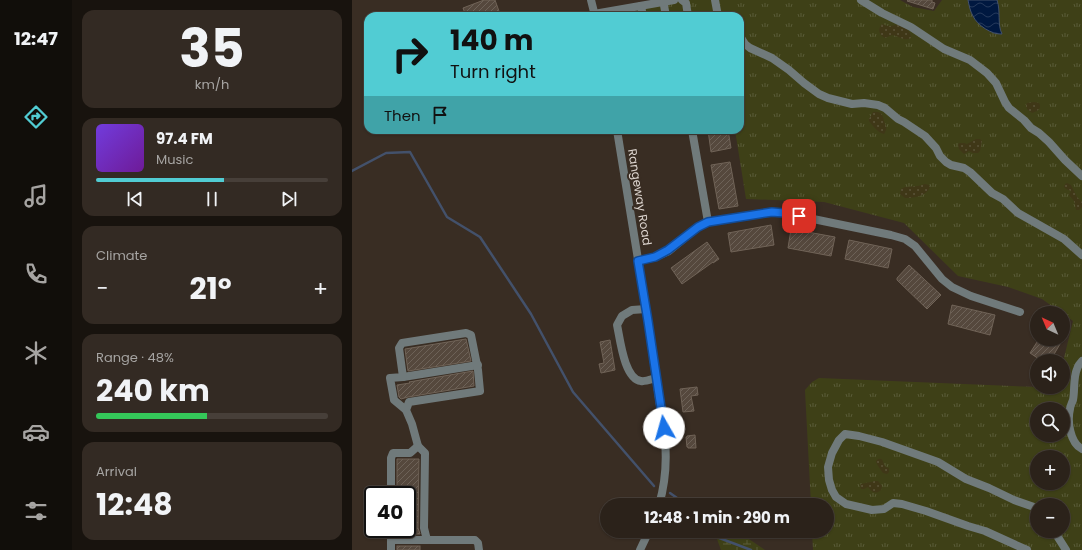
<!DOCTYPE html>
<html lang="en">
<head>
<meta charset="utf-8">
<style>
  :root { --surface:#2b221a; --page:#332a23; --text:#f1f3f6; --muted:#a6a4a2; --line:#473f39; --accent:#51ccd3 }
  body { margin:0; font-family:Poppins,sans-serif; background:var(--page); color:var(--text); height:100vh; display:flex; flex-direction:column; font-size:15px; white-space:nowrap }
  * { box-sizing:border-box; margin:0 }
  p { font-size:13px; color:var(--muted) }
  .icon { flex:none; width:22px; height:22px; fill:none; stroke:currentColor; stroke-width:2; stroke-linecap:round; stroke-linejoin:round }
  .map { position:relative; flex:1; overflow:hidden }
  .details { display:flex; flex-direction:column; gap:10px; padding:10px; background:#18130e; width:280px }
  .details>* { flex:none }
  .top-card { position:absolute; left:12px; top:12px; width:380px; height:122px; border-radius:12px; box-shadow:0 1px 3px #0004,0 0 0 1px var(--line); background:#51ccd3; color:#111; overflow:hidden }
  .needle { width:26px; rotate:316deg }
  .controls { position:absolute; left:678px; top:306px; display:grid; gap:8px }
  .controls a { display:grid; place-items:center; width:40px; height:40px; border-radius:50%; background:var(--surface); box-shadow:0 1px 3px #0004,0 0 0 1px var(--line); font-size:20px }
  .speed { position:absolute; left:12px; top:486px; display:flex; gap:8px; font-size:20px; font-weight:700; text-align:center }
  .speed>* { display:grid; place-content:center; width:52px; height:52px; border-radius:50%; background:var(--surface); box-shadow:0 1px 3px #0004,0 0 0 1px var(--line); line-height:1 }
  .speed .limit { border:2px solid #111; border-radius:6px; background:#fff; color:#111 }
  .pin { position:absolute; display:grid; place-items:center; width:34px; height:34px; color:#fff; margin:-17px; border-radius:8px; box-shadow:0 2px 6px #0006 }
  .me { position:absolute; width:44px; margin:-22px; rotate:353deg; stroke-linejoin:round; filter:drop-shadow(0 0 3px #0008) }
  .turn { display:flex; align-items:center; gap:14px; height:84px; padding:0 20px; font-size:18px }
  .turn .icon { width:52px; height:52px; stroke-width:2.5 }
  .turn b { display:block; font-size:28px; line-height:34px }
  .then { display:flex; align-items:center; height:38px; padding:0 20px; background:#0003; gap:8px; font-size:15px }
  .big { font-size:30px; font-weight:700; line-height:1.1 }
  .details .widget { flex:1; display:flex; flex-direction:column; justify-content:center; gap:6px; min-width:0; padding:0 14px; border-radius:12px; background:var(--page) }
  .details .dial { align-items:center; gap:0 }
  .dial b { font-size:52px; line-height:1 }
  .song { display:flex; align-items:center; gap:12px }
  .cover { width:48px; height:48px; border-radius:6px; background:linear-gradient(135deg,hsl(260 70% 55%),hsl(280 70% 35%)) }
  .played { height:4px; border-radius:2px; background:linear-gradient(90deg,var(--accent) 55%,var(--line) 55%) }
  .keys { display:flex; justify-content:space-around; direction:ltr }
  .heat { display:flex; justify-content:space-between; align-items:center; font-size:22px; direction:ltr }
  .charge { height:6px; border-radius:3px; background:linear-gradient(90deg,#34c759 48%,var(--line) 0) }
  .trip { position:absolute; left:248px; top:498px; width:234px; height:40px; border-radius:20px; background:var(--surface); box-shadow:0 1px 3px #0004,0 0 0 1px var(--line); font-weight:700; line-height:40px; text-align:center }
  main { display:flex; flex:1; min-height:0 }
  .tab-bar { display:flex; flex-direction:column; width:72px; justify-content:space-around; align-items:center; background:#110e0a; color:var(--muted) }
  .tab-bar .icon { width:28px; height:28px }
  .tab-bar .active { color:var(--accent) }
  .tab-bar b { font-size:18px; color:var(--text) }
  .map>svg:first-child { display:block }
  .grass { fill:url(#grass-tufts); fill-rule:evenodd }
  .wetland { fill:url(#wetland-marsh) }
  .sand { fill:url(#sand-dots) }
  .water { fill:url(#water-waves); stroke:#43516b }
  .lines { fill:none; stroke-linecap:round; stroke-linejoin:round }
  .stream { stroke:#43516b; stroke-width:2.5 }
  .building { fill:url(#building-hatch); stroke:#706357 }
  .minor { stroke:#707a7b; stroke-width:8 }
  .route-casing { stroke:#114b97; stroke-width:10 }
  .route { stroke:#1a73e8; stroke-width:7 }
  .labels { text-anchor:middle; dominant-baseline:central; stroke-width:4; stroke-linejoin:round; paint-order:stroke }
  .street-label { font-size:12px; fill:#ded6d0; stroke:#392d23 }
</style>
</head>
<body>
<main>
<nav class="tab-bar">
<b>12:47</b>
<svg class="icon active" aria-label="directions" viewBox="0 0 24 24"><path d="M12 3l9 9-9 9-9-9zM9 14v-3h6M13 9l2 2-2 2"/></svg>
<svg class="icon" aria-label="music" viewBox="0 0 24 24"><path d="M9 18V5l10-2v13"/><circle cx="6" cy="18" r="3"/><circle cx="16" cy="16" r="3"/></svg>
<svg class="icon" aria-label="phone" viewBox="0 0 24 24"><path d="M5 4h4l2 5-3 2q2 4 5 5l2-3 5 2v4C11 20 4 13 5 4z"/></svg>
<svg class="icon" aria-label="climate" viewBox="0 0 24 24"><path d="M12 3v18M4 7l16 10M4 17L20 7"/></svg>
<svg class="icon" aria-label="car" viewBox="0 0 24 24"><path d="M5 17H2v-5l4-1 3-4h7l3 4 3 1v5h-3M9 17h6M6 11h13"/><circle cx="7" cy="17" r="2"/><circle cx="17" cy="17" r="2"/></svg>
<svg class="icon" aria-label="filters" viewBox="0 0 24 24"><path d="M4 7h16M4 17h16"/><circle cx="9" cy="7" r="2"/><circle cx="15" cy="17" r="2"/></svg>
</nav>
<section class="details">
<div class="widget dial"><b>35</b><p>km/h</p></div>
<div class="widget">
<div class="song"><i class="cover"></i><div><b>97.4 FM</b><p>Music</p></div></div>
<div class="played"></div>
<div class="keys"><svg class="icon" aria-label="previous" viewBox="0 0 24 24"><path d="M18 5L8 12l10 7zM5 5v14"/></svg><svg class="icon" aria-label="pause" viewBox="0 0 24 24"><path d="M8 5v14M16 5v14"/></svg><svg class="icon" aria-label="next" viewBox="0 0 24 24"><path d="M6 5l10 7-10 7zM19 5v14"/></svg></div>
</div>
<div class="widget"><p>Climate</p>
<div class="heat"><a>−</a><b class="big">21°</b><a>+</a></div>
</div>
<div class="widget"><p>Range · 48%</p><b class="big">240 km</b><div class="charge"></div></div>
<div class="widget"><p>Arrival</p><b class="big">12:48</b></div>
</section>
<div class="map">
<svg width="730" height="550" viewBox="0 0 730 550">
  <defs>
    <pattern id="grass-tufts" width="24" height="20" patternUnits="userSpaceOnUse"><rect width="24" height="20" fill="#3e4017"/><path d="M3 7l-1-3M5 7V3M7 7l1-3M15 17l-1-3M17 17v-4M19 17l1-3" fill="none" stroke="#595b38"/></pattern>
    <pattern id="wetland-marsh" width="20" height="14" patternUnits="userSpaceOnUse"><rect width="20" height="14" fill="#3e4017"/><path d="M1 5h8M5 5V1M11 12h8M15 12V8" fill="none" stroke="#595b38"/></pattern>
    <pattern id="sand-dots" width="8" height="8" patternUnits="userSpaceOnUse"><rect width="8" height="8" fill="#3f3717"/><path d="M2 2h.1M6 6h.1" fill="none" stroke="#5a5338" stroke-width="1.8" stroke-linecap="round"/></pattern>
    <pattern id="water-waves" width="16" height="10" patternUnits="userSpaceOnUse"><rect width="16" height="10" fill="#001840"/><path d="M0 5q4-4 8 0t8 0" fill="none" stroke="#25395b"/></pattern>
    <pattern id="building-hatch" width="6" height="6" patternUnits="userSpaceOnUse"><rect width="6" height="6" fill="#55483d"/><path d="M-1 1l2-2M0 6l6-6M5 7l2-2" fill="none" stroke="#6d6258"/></pattern>
  </defs>
  <rect width="100%" height="100%" fill="#392d23"/>
  <path class="grass" d="M 301,0 L 548,0 L 561,7 L 582,11 L 590,0 L 730,0 L 730,550 L 461,550 L 460,531 L 475,531 L 475,505 L 459,505 L 453,390 L 460,382 L 467,378 L 685,387 L 711,387 L 711,362 L 721,321 L 690,299 L 656,287 L 606,276 L 552,223 L 472,202 L 394,199 L 383,130 L 388,130 L 388,16 L 245,16 ZM 685,409 L 711,409 L 711,435 L 685,435 ZM 685,457 L 711,457 L 711,483 L 685,483 ZM 685,505 L 711,505 L 711,531 L 685,531 Z"/>
  <path class="wetland" d="M 371,531 L 385,531 L 413,550 L 369,550 L 365,539 Z"/>
  <g class="sand">
    <path d="M 530,24 C 533,25 535,26 538,26 C 540,26 542,25 545,25 C 552,26 559,30 559,38 C 553,42 547,36 540,35 L 533,38 C 527,35 525,29 530,24 Z"/>
    <path d="M 682,102 L 687,103 L 688,105 L 688,108 L 685,111 L 680,113 L 675,109 L 674,105 L 675,103 Z"/>
    <path d="M 521,112 C 528,111 531,114 532,121 C 534,127 536,128 532,134 C 526,133 521,126 517,121 L 517,119 Z"/>
    <path d="M 624,139 L 628,139 L 630,141 L 628,151 L 626,153 L 621,153 L 617,151 L 612,154 L 607,149 L 606,145 L 607,143 L 612,143 L 615,144 Z"/>
    <path d="M 715,183 L 719,185 L 725,197 L 730,202 L 730,207 L 727,210 L 724,210 L 722,201 L 717,195 L 719,191 L 714,189 L 712,187 L 713,184 Z"/>
    <path d="M 573,184 L 577,185 L 578,187 C 575,196 562,198 553,198 L 548,194 L 549,189 L 553,187 L 566,186 Z"/>
    <path d="M 526,459 C 532,458 530,462 533,466 C 534,467 536,468 537,468 L 537,472 L 535,474 L 531,473 C 529,470 524,464 524,461 Z"/>
    <path d="M 523,481 L 526,481 L 530,486 L 529,490 C 523,495 520,492 516,487 L 512,489 L 509,489 L 508,486 L 509,484 Z"/>
  </g>
  <path class="water" d="M 616,0 L 645,0 C 649,12 645,24 650,34 C 640,35 625,25 621,16 C 618,11 617,5 616,0 Z"/>
  <g class="lines">
    <g class="stream">
      <path d="M 0,171 L 34,153 L 58,152 L 95,217 L 128,237 L 179,314 L 221,392 L 302,486"/>
      <path d="M 318,493 L 335,505"/>
      <path d="M 358,531 L 362,536 L 399,550"/>
    </g>
  </g>
  <g class="building">
    <path d="M 132,0 L 143,0 L 148,14 L 142,16 L 114,16 L 111,8 Z"/>
    <path d="M 556,0 L 580,0 L 580,2 L 583,3 L 581,9 L 555,1 Z"/>
    <path d="M 356,130 L 376,130 L 379,148 L 359,152 Z"/>
    <path d="M 378,162 L 386,206 L 367,209 L 359,165 Z"/>
    <path d="M 419,225 L 422,245 L 379,252 L 376,233 Z"/>
    <path d="M 439,229 L 483,237 L 479,256 L 436,248 Z"/>
    <path d="M 497,240 L 540,249 L 536,268 L 493,259 Z"/>
    <path d="M 355,242 L 367,259 L 361,263 L 361,262 L 330,284 L 319,268 Z"/>
    <path d="M 557,265 L 589,295 L 575,309 L 545,280 L 545,278 Z"/>
    <path d="M 600,305 L 643,315 L 638,335 L 596,324 Z"/>
    <path d="M 114,339 L 119,361 L 56,371 L 53,349 Z"/>
    <path d="M 687,339 L 711,339 L 698,361 L 690,361 L 678,353 Z"/>
    <path d="M 258,340 L 263,370 L 249,373 L 247,364 L 252,363 L 248,342 Z"/>
    <path d="M 121,371 L 122,386 L 56,397 L 49,399 L 47,397 L 45,385 L 58,383 L 57,382 Z"/>
    <path d="M 345,387 L 346,395 L 339,396 L 342,411 L 331,412 L 328,389 Z"/>
    <path d="M 343,435 L 344,448 L 336,448 L 336,447 L 335,447 L 334,437 L 335,437 L 335,436 Z"/>
    <path d="M 45,459 L 67,459 L 66,528 L 68,534 L 45,534 L 45,529 L 55,529 L 55,495 L 45,495 Z"/>
    <rect x="45" y="546" width="23" height="4"/>
  </g>
  <g class="lines">
    <g class="minor">
      <path d="M 239,0 L 243,16"/>
      <path d="M 311,0 L 314,16"/>
      <path d="M 330,0 L 334,3 L 336,16"/>
      <path d="M 363,0 L 366,16"/>
      <path d="M 509,0 L 530,13 L 559,27 L 592,49 L 618,60 L 635,73 L 644,83 L 653,102 L 657,108 L 672,120 L 679,128 L 687,133 L 697,142 L 713,160 L 730,176"/>
      <path d="M 289,6 L 291,16"/>
      <path d="M 242,14 L 322,0"/>
      <path d="M 388,36 L 393,44 L 398,48 L 420,58 L 437,70 L 452,83 L 467,94 L 476,98 L 500,104 L 512,103 L 526,105 L 533,108 L 546,119 L 552,122 L 573,136 L 584,148 L 588,156 L 594,162 L 599,165 L 612,168 L 618,172 L 640,193 L 651,199 L 666,213 L 712,239 L 730,255"/>
      <path d="M 265,130 L 296,321 L 313,441 C 315,463 313,484 307,505"/>
      <path d="M 340,130 L 356,222"/>
      <path d="M 286,261 L 303,257 L 317,251 L 346,227 L 356,222 L 412,213 L 420,212 L 432,213 L 539,235 L 553,239 L 563,246 L 590,279 L 600,287 L 619,296 L 668,312"/>
      <path d="M 294,309 L 280,310 L 270,316 L 265,325 C 268,338 272,379 289,381 C 293,382 300,379 304,378"/>
      <path d="M 730,361 C 728,363 726,366 725,369 C 721,378 723,390 721,400 C 720,403 718,406 718,409 C 715,421 718,443 730,449"/>
      <path d="M 51,377 L 126,365"/>
      <path d="M 54,410 L 57,402 L 128,391 L 126,370 L 119,335 L 114,333 L 50,343 L 47,348 L 51,377 L 38,378 L 42,400 L 54,410 L 60,424 L 66,446 L 73,453 L 72,528 L 75,540 L 123,540 L 126,543 L 127,550"/>
      <path d="M 39,495 L 39,458 L 41,453 L 58,453 L 66,446"/>
      <path d="M 702,531 L 714,550"/>
      <path d="M 39,540 L 75,540"/>
      <path d="M 39,550 L 39,529"/>
      <path d="M 288,550 L 297,531"/>
      <path d="M 675,550 L 633,531 L 616,526 L 574,511 L 550,504 L 541,503 L 532,509 L 520,510 L 494,504 L 484,497 L 480,490 L 477,480 L 476,467 L 480,453 L 487,440 L 493,434 L 507,436 L 530,442 L 586,462 L 614,479 L 637,488 L 662,500 L 682,507 L 685,510"/>
    </g>
  </g>
  <g class="lines">
    <defs>
      <path id="route" d="M 312,428 L 296,321 L 286,261 L 303,257 L 316,250 L 346,227 L 356,222 L 420,212 L 432,213 L 447,216"/>
    </defs>
    <use href="#route" class="route-casing"/>
    <use href="#route" class="route"/>
  </g>
  <g class="labels">
    <g class="street-label">
      <text transform="translate(288 197) rotate(81)">Rangeway Road</text>
    </g>
  </g>
</svg>
<div class="controls">
<a><svg class="needle" viewBox="-14 -14 28 28"><path d="M0-13l5 13h-10z" fill="#e53935"/><path d="M0 13l5-13h-10z" fill="#a6a4a2"/></svg></a>
<a><svg class="icon" aria-label="sound" viewBox="0 0 24 24"><path d="M4 9h4l5-4v14l-5-4H4zM17 9q2 3 0 6"/></svg></a>
<a><svg class="icon" aria-label="search" viewBox="0 0 24 24"><circle cx="10" cy="10" r="6"/><path d="M15 15l6 6"/></svg></a>
<a>+</a>
<a>−</a>
</div>
<div class="speed"><div class="limit">40</div></div>
<div class="pin" style="left:447px;top:216px;background:#d93025"><svg class="icon" aria-label="arrive" viewBox="0 0 24 24"><path d="M6 21V4h12l-3 4 3 4H6"/></svg></div>
<svg class="me" style="left:312px;top:428px" viewBox="-20 -20 40 40"><circle r="19" fill="#fff"/><path d="M0-13L10 11 0 6-10 11z" fill="#1a73e8"/></svg>
<div class="trip">12:48 · 1 min · 290 m</div>
<div class="top-card">
<div class="turn"><svg class="icon" aria-label="right" viewBox="0 0 24 24"><path d="M7 20v-9h11M14 6l5 5-5 5"/></svg><div><b>140 m</b>Turn right</div></div>
<div class="then">Then<svg class="icon" aria-label="arrive" viewBox="0 0 24 24"><path d="M6 21V4h12l-3 4 3 4H6"/></svg></div>
</div>
</div>
</main>
</body>
</html>
